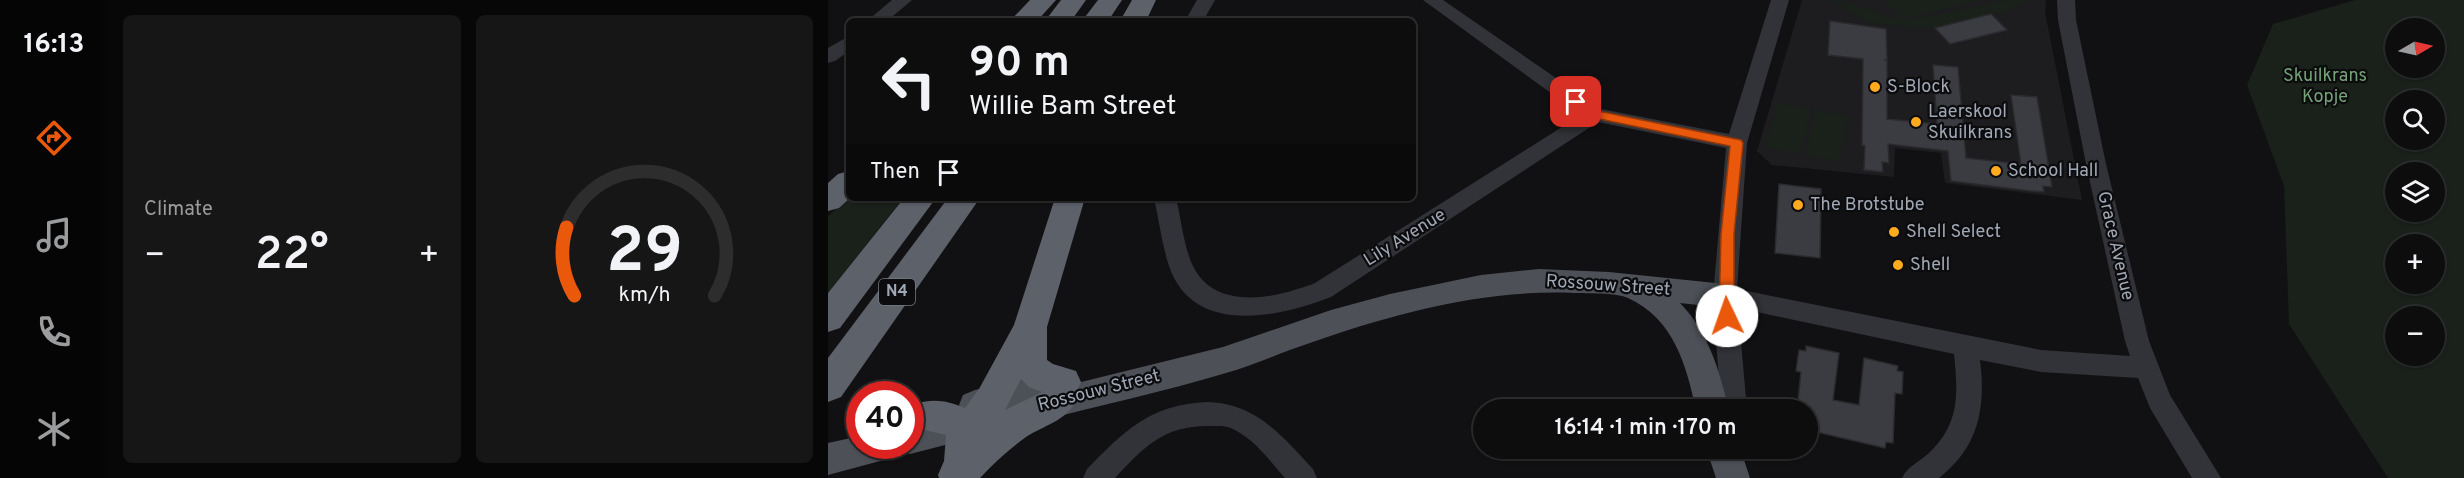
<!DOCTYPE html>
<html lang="en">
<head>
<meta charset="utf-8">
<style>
  :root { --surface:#0d0d0e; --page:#161617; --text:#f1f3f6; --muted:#9a9c9e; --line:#2d2d2e; --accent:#ea580c }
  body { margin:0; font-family:Overpass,sans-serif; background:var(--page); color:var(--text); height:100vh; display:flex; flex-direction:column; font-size:22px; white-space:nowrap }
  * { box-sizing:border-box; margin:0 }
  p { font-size:20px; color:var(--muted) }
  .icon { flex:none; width:33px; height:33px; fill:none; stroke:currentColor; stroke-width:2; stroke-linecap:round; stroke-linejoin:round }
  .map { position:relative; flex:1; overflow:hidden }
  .panel { display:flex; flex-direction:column; gap:15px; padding:15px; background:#070708; width:720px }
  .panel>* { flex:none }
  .guide { position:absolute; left:18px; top:18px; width:570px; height:183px; border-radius:9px; box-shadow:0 2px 4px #0004,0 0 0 2px var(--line); background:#0d0d0e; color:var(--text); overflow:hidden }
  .needle { width:39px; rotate:81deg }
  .controls { position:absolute; left:1557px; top:18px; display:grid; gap:12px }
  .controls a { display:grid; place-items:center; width:60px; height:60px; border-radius:50%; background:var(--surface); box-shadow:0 2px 4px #0004,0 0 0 2px var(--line); font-size:30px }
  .speed { position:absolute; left:18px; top:381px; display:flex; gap:12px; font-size:30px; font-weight:700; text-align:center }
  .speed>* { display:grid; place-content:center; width:78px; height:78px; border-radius:50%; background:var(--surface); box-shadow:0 2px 4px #0004,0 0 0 2px var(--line); line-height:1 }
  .speed .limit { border:9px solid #d22; background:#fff; color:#111 }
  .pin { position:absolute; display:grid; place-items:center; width:51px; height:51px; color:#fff; margin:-26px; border-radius:12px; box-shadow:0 3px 9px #0006 }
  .me { position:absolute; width:66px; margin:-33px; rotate:357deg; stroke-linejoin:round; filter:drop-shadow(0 0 4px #0008) }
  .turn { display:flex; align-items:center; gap:21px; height:126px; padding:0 24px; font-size:27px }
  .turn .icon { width:78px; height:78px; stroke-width:2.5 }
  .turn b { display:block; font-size:42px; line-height:51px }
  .then { display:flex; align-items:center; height:57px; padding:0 24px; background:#0003; gap:12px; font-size:22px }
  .big { font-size:45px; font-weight:600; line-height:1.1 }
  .panel .tile { flex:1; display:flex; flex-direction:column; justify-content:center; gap:9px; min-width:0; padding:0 21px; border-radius:9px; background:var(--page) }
  .panel .dial { align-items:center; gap:0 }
  .dial svg { height:156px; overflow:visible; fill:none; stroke:var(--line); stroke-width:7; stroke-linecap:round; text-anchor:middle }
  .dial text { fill:var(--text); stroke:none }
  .heat { display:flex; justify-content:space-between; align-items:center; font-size:33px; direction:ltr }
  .panel .tiles { flex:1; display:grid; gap:15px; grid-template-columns:repeat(2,1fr) }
  .trip { position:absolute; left:645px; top:399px; width:345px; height:60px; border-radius:30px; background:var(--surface); box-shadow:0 2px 4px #0004,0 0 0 2px var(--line); font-weight:600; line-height:60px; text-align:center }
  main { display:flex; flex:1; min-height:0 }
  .dock { display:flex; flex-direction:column; width:108px; justify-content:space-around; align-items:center; background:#050506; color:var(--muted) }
  .dock .icon { width:42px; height:42px }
  .dock .on { color:var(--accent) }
  .dock b { font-size:27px; color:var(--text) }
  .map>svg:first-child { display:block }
  .built { fill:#1d1d20 }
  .green { fill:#19211a; fill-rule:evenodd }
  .building { fill:#3a3c41; stroke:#2b2b2f; stroke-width:1.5 }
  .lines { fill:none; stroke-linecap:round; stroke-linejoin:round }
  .minor { fill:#323338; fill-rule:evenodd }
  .major { fill:#4d5057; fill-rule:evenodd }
  .highway { fill:#5d616a; fill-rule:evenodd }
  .route { fill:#ea580c; stroke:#983908; stroke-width:1.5 }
  .poi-dot { fill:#ffab1d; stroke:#0c0c0e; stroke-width:2 }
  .labels { text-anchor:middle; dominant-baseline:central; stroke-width:4.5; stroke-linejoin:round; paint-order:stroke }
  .shield { fill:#0c0c0e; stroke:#747983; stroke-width:1.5 }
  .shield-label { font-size:16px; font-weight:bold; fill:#a1a8b5 }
  .park-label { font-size:18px; fill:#75a277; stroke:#0c0c0e }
  .poi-label { font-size:18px; fill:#a1a8b5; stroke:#0c0c0e; text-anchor:start }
  .street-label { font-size:18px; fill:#a1a8b5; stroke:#0c0c0e }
</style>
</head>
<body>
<main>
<nav class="dock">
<b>16:13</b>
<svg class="icon on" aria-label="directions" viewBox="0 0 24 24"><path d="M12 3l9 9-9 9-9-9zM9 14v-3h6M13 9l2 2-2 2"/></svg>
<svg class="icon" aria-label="music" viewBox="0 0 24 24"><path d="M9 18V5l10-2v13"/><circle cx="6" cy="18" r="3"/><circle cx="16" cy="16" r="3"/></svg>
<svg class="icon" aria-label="phone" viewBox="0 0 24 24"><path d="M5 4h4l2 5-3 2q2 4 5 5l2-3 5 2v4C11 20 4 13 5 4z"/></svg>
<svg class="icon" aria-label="climate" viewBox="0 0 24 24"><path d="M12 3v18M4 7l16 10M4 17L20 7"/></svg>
</nav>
<section class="panel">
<div class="tiles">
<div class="tile"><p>Climate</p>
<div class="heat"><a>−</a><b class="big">22°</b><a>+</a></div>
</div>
<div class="tile dial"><svg viewBox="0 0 100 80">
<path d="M14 69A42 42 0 1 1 86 69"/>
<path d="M14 69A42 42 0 0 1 10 34" stroke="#ea580c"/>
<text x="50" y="56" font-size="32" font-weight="700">29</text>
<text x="50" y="72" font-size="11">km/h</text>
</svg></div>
</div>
</section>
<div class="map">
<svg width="1636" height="478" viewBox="0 0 1636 478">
  <rect width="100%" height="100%" fill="#111113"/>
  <path class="built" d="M 974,0 L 1218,0 L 1217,12 L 1254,200 L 1117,183 L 1113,153 L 1067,148 L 1066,177 L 944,165 L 929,151 Z"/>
  <g class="green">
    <path d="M 1003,0 C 1026,0 1047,17 1074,19 L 1058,0 L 1154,0 L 1074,19 L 1088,19 L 1179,0 L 1201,0 L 1182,10 L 1103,28 L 1089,28 L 1040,22 Z"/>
    <path d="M 1527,0 L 1636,0 L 1636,478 L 1560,478 L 1461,324 L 1456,186 L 1419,85 L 1445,24 ZM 1606,28 L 1606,68 L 1568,68 L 1568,28 ZM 1606,100 L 1606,140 L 1568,140 L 1568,100 ZM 1606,172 L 1606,212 L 1568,212 L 1568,172 ZM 1606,244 L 1606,284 L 1568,284 L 1568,244 ZM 1606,316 L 1606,356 L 1568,356 L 1568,316 Z"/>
    <path d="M 950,103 L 983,109 L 972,154 L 938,147 Z"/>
    <path d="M 987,110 L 1020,116 L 1011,162 L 977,155 Z"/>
    <path d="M 21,198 L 75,198 L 0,293 L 0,216 Z"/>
  </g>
  <g class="building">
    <path d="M 1163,14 L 1179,30 L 1122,44 L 1107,28 Z"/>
    <path d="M 1002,21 L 1058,29 L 1059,59 L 1056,60 L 1059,60 L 1059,119 L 1109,124 L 1105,65 L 1130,67 L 1138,158 L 1193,164 L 1183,95 L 1209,97 L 1224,187 L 1215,186 L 1216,192 L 1203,191 L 1123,181 L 1120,151 L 1060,144 L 1061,163 L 1054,162 L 1055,172 L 1036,170 L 1037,146 L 1034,145 L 1035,59 L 1000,55 Z"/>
    <path d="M 951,184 L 993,189 L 992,258 L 947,253 Z"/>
    <path d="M 978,346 L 1011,353 L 1005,400 L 1031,405 L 1036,358 L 1070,366 L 1069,371 L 1075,372 L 1074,394 L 1067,393 L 1065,443 L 1058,442 L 1057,448 L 980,430 L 980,410 L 969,410 L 973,372 L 968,371 L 971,350 L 978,351 Z"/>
  </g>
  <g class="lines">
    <g class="minor">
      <path d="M 64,0 L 84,0 L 59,21 L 39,21 Z"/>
      <path d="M 369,0 L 387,0 L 375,21 L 357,21 Z"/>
      <path d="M 595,0 L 615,0 L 773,109 L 901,134 L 943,0 L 961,0 L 919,143 L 909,289 L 1213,350 L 1302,356 L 1297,341 L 1258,164 L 1230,20 L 1229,0 L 1247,0 L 1248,20 L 1278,164 L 1321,341 L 1342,395 L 1393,478 L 1364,478 L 1322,408 L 1310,378 L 1213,372 L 1152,360 C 1158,407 1151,447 1111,478 L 1074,478 C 1080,466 1091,462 1101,453 C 1132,423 1130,394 1126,354 L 910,308 L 919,410 L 893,410 L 885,296 L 898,148 L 770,122 L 503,297 C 452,317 365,337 341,266 C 334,245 331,220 326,198 L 348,198 C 353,218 356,248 365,266 C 387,312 449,298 487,283 L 753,115 Z"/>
      <path d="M 21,36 L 21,51 L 7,61 L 0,63 L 0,48 Z"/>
      <path d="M 379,402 C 428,403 454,436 485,469 L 489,478 L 457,478 C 442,461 428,441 407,430 C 399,425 389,426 380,426 C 335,426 316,447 287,478 L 255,478 L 259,469 C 296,431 323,404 379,402 Z"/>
    </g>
    <g class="major">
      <path d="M 711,269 L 781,272 L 897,284 L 908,287 L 912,296 L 908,305 L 897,308 L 852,303 C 881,333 891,370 901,410 L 868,410 C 858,365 846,319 800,298 C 786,292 761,294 746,293 C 655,289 564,314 479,344 C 452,353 426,365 398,373 C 336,392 272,405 209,422 L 197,417 L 193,407 L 157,417 L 161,424 L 156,435 L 82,454 L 70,450 L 67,457 L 0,475 L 0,443 L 32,436 L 32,446 L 82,446 L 82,423 L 134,411 L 131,405 L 135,395 L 147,390 L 233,368 L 244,372 L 249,383 L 395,347 L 503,310 L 562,294 L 653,275 Z"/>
      <path d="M 878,448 L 912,448 L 922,478 L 888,478 Z"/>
    </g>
    <g class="highway">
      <path d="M 202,0 L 228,0 L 209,21 L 182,21 Z"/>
      <path d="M 233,0 L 258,0 L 243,21 L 217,21 Z"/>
      <path d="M 270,0 L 294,0 L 280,21 L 254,21 Z"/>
      <path d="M 304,0 L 328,0 L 318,21 L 292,21 Z"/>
      <path d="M 21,171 L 22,198 L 11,208 L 0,211 L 0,183 L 10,174 Z"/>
      <path d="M 76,198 L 108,198 L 12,328 L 0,332 L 0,293 Z"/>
      <path d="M 120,198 L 152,198 L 13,397 L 0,402 L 0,358 Z"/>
      <path d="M 227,198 L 257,198 L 219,327 L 219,360 L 225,364 L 248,371 L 253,382 L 248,393 L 244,394 L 247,402 C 239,420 215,426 198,437 C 181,449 166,463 152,478 L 111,478 L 110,475 L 116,461 L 118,435 L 88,428 L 83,416 L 88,404 C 105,398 120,401 137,408 L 151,389 L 186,325 ZM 193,379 L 201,387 L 214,392 L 177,410 Z"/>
    </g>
  </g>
  <path class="route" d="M 748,98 L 770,111 L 913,140 L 915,143 L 906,234 L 906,316 L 904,321 L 894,321 L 891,316 L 893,234 L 902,146 L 762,117 L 744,105 L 743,102 Z"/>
  <g class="poi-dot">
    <circle cx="1047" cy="87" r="6"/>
    <circle cx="1088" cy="122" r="6"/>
    <circle cx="1168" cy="171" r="6"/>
    <circle cx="970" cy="205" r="6"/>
    <circle cx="1066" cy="232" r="6"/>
    <circle cx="1070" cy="265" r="6"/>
  </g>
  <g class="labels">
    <rect class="shield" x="51" y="279" width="36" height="26" rx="4.5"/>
    <g class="shield-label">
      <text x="69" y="292">N4</text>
    </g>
    <g class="park-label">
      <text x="1497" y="76">Skuilkrans<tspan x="1497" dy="21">Kopje</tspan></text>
    </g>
    <g class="poi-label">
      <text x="1059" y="87">S-Block</text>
      <text x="1100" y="112">Laerskool<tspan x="1100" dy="21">Skuilkrans</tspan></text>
      <text x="1180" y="171">School Hall</text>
      <text x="982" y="205">The Brotstube</text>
      <text x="1078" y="232">Shell Select</text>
      <text x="1082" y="265">Shell</text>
    </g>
    <g class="street-label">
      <text transform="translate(577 238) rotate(-32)">Lily Avenue</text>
      <text transform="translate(1287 246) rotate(77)">Grace Avenue</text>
      <text transform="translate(780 286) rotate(4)">Rossouw Street</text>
      <text transform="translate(271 391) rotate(-14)">Rossouw Street</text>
    </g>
  </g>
</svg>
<div class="controls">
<a><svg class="needle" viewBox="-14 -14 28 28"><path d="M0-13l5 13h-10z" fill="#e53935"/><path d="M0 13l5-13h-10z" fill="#9a9c9e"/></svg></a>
<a><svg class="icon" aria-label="search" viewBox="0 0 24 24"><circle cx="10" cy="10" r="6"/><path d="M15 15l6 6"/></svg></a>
<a><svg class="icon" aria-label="layers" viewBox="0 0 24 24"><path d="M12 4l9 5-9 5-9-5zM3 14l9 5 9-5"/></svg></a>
<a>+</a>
<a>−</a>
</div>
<div class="speed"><div class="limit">40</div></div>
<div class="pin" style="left:748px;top:102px;background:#d93025"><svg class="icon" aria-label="arrive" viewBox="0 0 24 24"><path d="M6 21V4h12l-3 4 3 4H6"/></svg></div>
<svg class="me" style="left:899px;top:316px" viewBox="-20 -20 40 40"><circle r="19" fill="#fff"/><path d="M0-13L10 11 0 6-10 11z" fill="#ea580c"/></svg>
<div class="trip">16:14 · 1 min · 170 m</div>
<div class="guide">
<div class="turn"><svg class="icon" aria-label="left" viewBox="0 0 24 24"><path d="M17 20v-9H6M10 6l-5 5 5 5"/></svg><div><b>90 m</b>Willie Bam Street</div></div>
<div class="then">Then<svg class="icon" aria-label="arrive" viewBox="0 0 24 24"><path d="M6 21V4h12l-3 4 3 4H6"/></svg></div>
</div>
</div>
</main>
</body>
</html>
